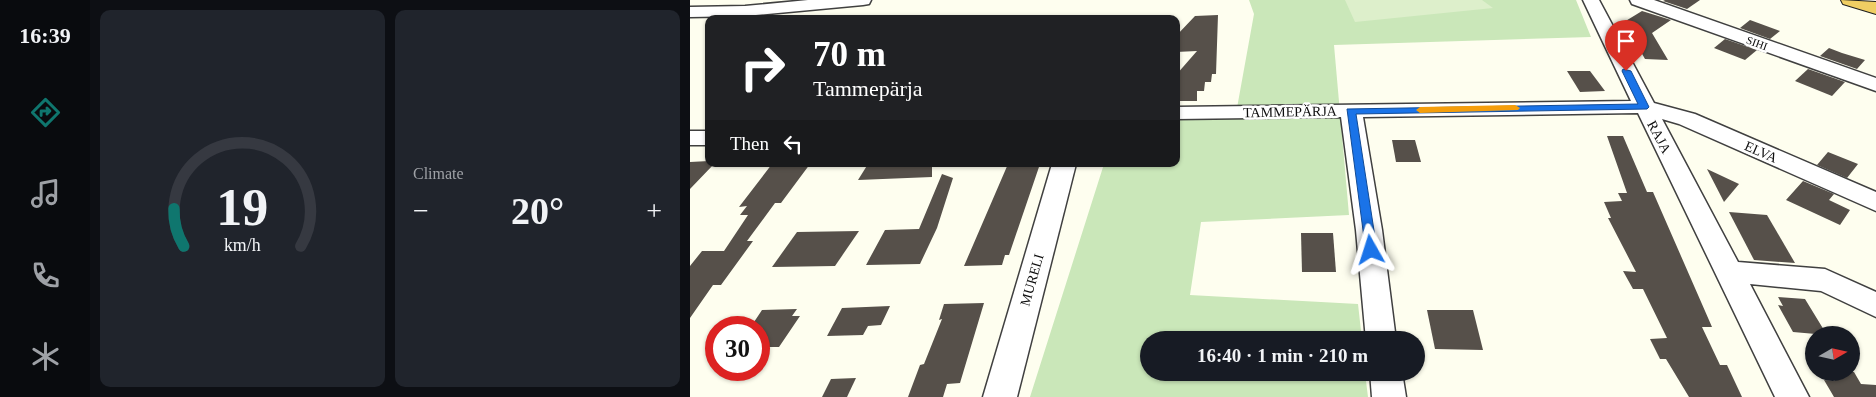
<!DOCTYPE html>
<html lang="en">
<head>
<meta charset="utf-8">
<style>
  :root { --surface:#171b24; --page:#20242c; --text:#f1f3f6; --muted:#9ea1a6; --line:#363941; --accent:#0f766e }
  body { margin:0; font-family:Georgia,serif; background:var(--page); color:var(--text); height:100vh; display:flex; flex-direction:column; font-size:19px; white-space:nowrap }
  * { box-sizing:border-box; margin:0 }
  p { font-size:16px; color:var(--muted) }
  .icon { flex:none; width:28px; height:28px; fill:none; stroke:currentColor; stroke-width:2; stroke-linecap:round; stroke-linejoin:round }
  .map { position:relative; flex:1; overflow:hidden }
  .drawer { display:flex; flex-direction:column; gap:10px; padding:10px; background:#0d0f14; width:600px }
  .drawer>* { flex:none }
  .hud { position:absolute; left:15px; top:15px; width:475px; height:152px; border-radius:10px; box-shadow:0 1px 4px #0004; background:#202124; color:#fff; overflow:hidden }
  .needle { width:32px; rotate:81deg }
  .fabs { position:absolute; left:1115px; top:326px; display:grid; gap:10px }
  .fabs a { display:grid; place-items:center; width:55px; height:55px; border-radius:50%; background:var(--surface); box-shadow:0 1px 4px #0004; font-size:25px }
  .speed { position:absolute; left:15px; top:316px; display:flex; gap:10px; font-size:25px; font-weight:700; text-align:center }
  .speed>* { display:grid; place-content:center; width:65px; height:65px; border-radius:50%; background:var(--surface); box-shadow:0 1px 4px #0004; line-height:1 }
  .speed .limit { border:8px solid #d22; background:#fff; color:#111 }
  .pin { position:absolute; display:grid; place-items:center; width:42px; height:42px; color:#fff; margin:-51px -21px; border-radius:50% 50% 50% 0; rotate:-45deg; box-shadow:0 0 5px #0007 }
  .pin .icon { rotate:45deg }
  .me { position:absolute; width:55px; margin:-28px; rotate:354deg; stroke-linejoin:round; filter:drop-shadow(0 0 4px #0008) }
  .turn { display:flex; align-items:center; gap:18px; height:105px; padding:0 25px; font-size:22px }
  .turn .icon { width:65px; height:65px; stroke-width:2.5 }
  .turn b { display:block; font-size:35px; line-height:42px }
  .then { display:flex; align-items:center; height:48px; padding:0 25px; background:#0003; gap:10px; font-size:19px }
  .big { font-size:38px; font-weight:800; line-height:1.1 }
  .drawer .tile { flex:1; display:flex; flex-direction:column; justify-content:center; gap:8px; min-width:0; padding:0 18px; border-radius:10px; background:var(--page) }
  .drawer .dial { align-items:center; gap:0 }
  .dial svg { height:130px; overflow:visible; fill:none; stroke:var(--line); stroke-width:7; stroke-linecap:round; text-anchor:middle }
  .dial text { fill:var(--text); stroke:none }
  .heat { display:flex; justify-content:space-between; align-items:center; font-size:28px; direction:ltr }
  .drawer .tiles { flex:1; display:grid; gap:10px; grid-template-columns:repeat(2,1fr) }
  .trip { position:absolute; left:450px; top:331px; width:285px; height:50px; border-radius:25px; background:var(--surface); box-shadow:0 1px 4px #0004; font-weight:800; line-height:50px; text-align:center }
  main { display:flex; flex:1; min-height:0 }
  .menu { display:flex; flex-direction:column; width:90px; justify-content:space-around; align-items:center; background:#090b0e; color:var(--muted) }
  .menu .icon { width:35px; height:35px }
  .menu .active { color:var(--accent) }
  .menu b { font-size:22px; color:var(--text) }
  .map>svg:first-child { display:block }
  .green { fill:#cae7b9 }
  .pitch { fill:#ddefcb }
  .building { fill:#56504a }
  .lines { fill:none; stroke-linecap:round; stroke-linejoin:round }
  .minor-casing { stroke:#404040; stroke-width:3 }
  .trunk-casing { stroke:#1e1e1e; stroke-width:2 }
  .minor { fill:#fff; fill-rule:evenodd }
  .trunk { fill:#f0ce63; fill-rule:evenodd }
  .route { fill:#1a73e8; stroke:#114b97 }
  .slow { fill:#f59e0b }
  .labels { text-anchor:middle; dominant-baseline:central; stroke-width:5; stroke-linejoin:round; paint-order:stroke }
  .far-street-label { font-size:11px; fill:#0d0d0d; stroke:#fff }
  .street-label { font-size:14px; fill:#0d0d0d; stroke:#fff }
</style>
</head>
<body>
<main>
<nav class="menu">
<b>16:39</b>
<svg class="icon active" aria-label="directions" viewBox="0 0 24 24"><path d="M12 3l9 9-9 9-9-9zM9 14v-3h6M13 9l2 2-2 2"/></svg>
<svg class="icon" aria-label="music" viewBox="0 0 24 24"><path d="M9 18V5l10-2v13"/><circle cx="6" cy="18" r="3"/><circle cx="16" cy="16" r="3"/></svg>
<svg class="icon" aria-label="phone" viewBox="0 0 24 24"><path d="M5 4h4l2 5-3 2q2 4 5 5l2-3 5 2v4C11 20 4 13 5 4z"/></svg>
<svg class="icon" aria-label="climate" viewBox="0 0 24 24"><path d="M12 3v18M4 7l16 10M4 17L20 7"/></svg>
</nav>
<section class="drawer">
<div class="tiles">
<div class="tile dial"><svg viewBox="0 0 100 80">
<path d="M14 69A42 42 0 1 1 86 69"/>
<path d="M14 69A42 42 0 0 1 8 46" stroke="#0f766e"/>
<text x="50" y="56" font-size="32" font-weight="700">19</text>
<text x="50" y="72" font-size="11">km/h</text>
</svg></div>
<div class="tile"><p>Climate</p>
<div class="heat"><a>−</a><b class="big">20°</b><a>+</a></div>
</div>
</div>
</section>
<div class="map">
<svg width="1186" height="397" viewBox="0 0 1186 397">
  <rect width="100%" height="100%" fill="#fefeef"/>
  <path class="green" d="M 559,0 L 886,0 L 901,37 L 644,45 L 659,215 L 511,222 L 500,295 L 668,304 L 672,340 L 459,340 L 459,372 L 675,373 L 678,397 L 340,397 L 414,164 L 486,164 L 486,119 L 545,119 L 564,14 Z"/>
  <path class="pitch" d="M 655,0 L 792,0 L 803,8 L 665,22 Z"/>
  <g class="building">
    <path d="M 975,0 L 1010,0 L 997,9 L 973,1 Z"/>
    <path d="M 952,11 L 981,20 L 962,33 L 978,60 L 955,59 L 934,22 Z"/>
    <path d="M 528,15 L 526,74 L 522,74 L 521,82 L 515,82 L 514,91 L 507,91 L 507,101 L 486,101 L 486,75 L 507,51 L 486,52 L 486,36 L 505,16 Z"/>
    <path d="M 1060,20 L 1090,31 L 1080,39 L 1050,28 Z"/>
    <path d="M 1035,39 L 1067,50 L 1055,60 L 1024,48 Z"/>
    <path d="M 1139,48 L 1152,53 L 1175,60 L 1167,69 L 1130,56 Z"/>
    <path d="M 1118,69 L 1155,82 L 1142,96 L 1105,81 Z"/>
    <path d="M 877,71 L 900,71 L 915,91 L 890,92 Z"/>
    <path d="M 917,136 L 933,136 L 957,192 L 963,192 L 1022,327 L 1012,327 L 1030,365 L 1037,365 L 1052,397 L 999,397 L 976,359 L 970,359 L 960,339 L 977,338 L 953,289 L 943,289 L 933,271 L 946,272 L 918,218 L 921,218 L 914,202 L 932,201 L 928,193 L 937,193 Z"/>
    <path d="M 702,140 L 725,140 L 731,162 L 706,162 Z"/>
    <path d="M 1138,152 L 1168,164 L 1157,178 L 1127,165 Z"/>
    <path d="M 19,161 L 19,164 L 24,164 L 0,189 L 0,162 Z"/>
    <path d="M 82,164 L 120,164 L 91,203 L 85,203 L 57,241 L 63,241 L 31,285 L 23,285 L 0,318 L 0,266 L 12,251 L 34,251 L 58,215 L 50,215 L 57,206 L 49,207 Z"/>
    <path d="M 178,164 L 242,164 L 242,177 L 168,180 Z"/>
    <path d="M 318,164 L 350,164 L 319,255 L 315,255 L 312,265 L 274,266 Z"/>
    <path d="M 1017,169 L 1049,184 L 1034,202 Z"/>
    <path d="M 252,174 L 263,178 L 247,228 L 230,264 L 176,265 L 195,230 L 229,229 Z"/>
    <path d="M 1113,181 L 1144,194 L 1139,200 L 1160,210 L 1150,225 L 1096,200 Z"/>
    <path d="M 1039,212 L 1077,215 L 1105,263 L 1064,260 Z"/>
    <path d="M 169,231 L 145,266 L 82,267 L 107,232 Z"/>
    <path d="M 611,233 L 643,233 L 646,272 L 612,272 Z"/>
    <path d="M 1088,297 L 1115,299 L 1137,335 L 1103,332 L 1088,305 L 1093,306 Z"/>
    <path d="M 294,303 L 270,383 L 257,384 L 253,397 L 218,397 L 230,365 L 234,364 L 252,319 L 249,320 L 254,304 Z"/>
    <path d="M 200,306 L 191,325 L 178,326 L 173,335 L 137,336 L 152,308 Z"/>
    <path d="M 107,309 L 102,316 L 110,316 L 89,347 L 69,347 L 69,328 L 60,328 L 72,310 Z"/>
    <path d="M 737,310 L 783,310 L 793,350 L 745,349 Z"/>
    <path d="M 1140,372 L 1164,372 L 1171,384 L 1186,385 L 1186,397 L 1144,397 L 1134,380 L 1145,381 Z"/>
    <path d="M 166,378 L 157,397 L 132,397 L 141,379 Z"/>
  </g>
  <g class="lines">
    <defs>
      <g id="minor">
        <path d="M 118,0 L 181,0 L 179,4 L 173,5 L 55,16 L 0,17 L 0,7 L 55,6 Z"/>
        <path d="M 893,0 L 909,0 L 964,103 L 1005,114 L 1186,192 L 1186,211 L 989,124 L 972,119 L 1048,262 L 1135,269 L 1186,292 L 1186,317 L 1131,291 L 1060,284 L 1119,397 L 1085,397 L 948,113 L 673,117 L 692,230 L 706,340 L 676,340 L 666,230 L 651,117 L 486,119 L 486,107 L 941,101 Z"/>
        <path d="M 940,0 L 964,0 L 1186,78 L 1186,91 L 942,4 Z"/>
        <rect x="0" y="131" width="19" height="14"/>
        <path d="M 362,164 L 386,164 L 327,397 L 293,397 Z"/>
        <path d="M 680,372 L 712,372 L 716,397 L 682,397 Z"/>
      </g>
      <path id="trunk" d="M 1151,0 L 1186,2 L 1186,14 L 1153,4 Z"/>
    </defs>
    <use href="#minor" class="minor-casing"/>
    <use href="#trunk" class="trunk-casing"/>
    <use href="#minor" class="minor"/>
    <use href="#trunk" class="trunk"/>
  </g>
  <path class="route" d="M 933,69 L 941,71 L 959,107 L 957,109 L 666,114 L 687,250 L 681,254 L 676,253 L 657,109 L 948,104 L 932,71 Z"/>
  <path class="slow" d="M 825,105 L 830,108 L 828,110 L 730,113 L 726,110 L 730,107 Z"/>
  <g class="labels">
    <g class="far-street-label">
      <text transform="translate(1067 43) rotate(20)">SIHI</text>
    </g>
    <g class="street-label">
      <text transform="translate(600 112) rotate(-1)">TAMMEPÄRJA</text>
      <text transform="translate(969 137) rotate(62)">RAJA</text>
      <text transform="translate(1071 152) rotate(24)">ELVA</text>
      <text transform="translate(342 280) rotate(-74)">MURELI</text>
    </g>
  </g>
</svg>
<div class="fabs">
<a><svg class="needle" viewBox="-14 -14 28 28"><path d="M0-13l5 13h-10z" fill="#e53935"/><path d="M0 13l5-13h-10z" fill="#9ea1a6"/></svg></a>
</div>
<div class="speed"><div class="limit">30</div></div>
<div class="pin" style="left:936px;top:71px;background:#d93025"><svg class="icon" aria-label="arrive" viewBox="0 0 24 24"><path d="M6 21V4h12l-3 4 3 4H6"/></svg></div>
<svg class="me" style="left:681px;top:250px" viewBox="-20 -20 40 40"><path d="M0-17L14 15 0 8-14 15z" fill="#1a73e8" stroke="#fff" stroke-width="4"/></svg>
<div class="trip">16:40 · 1 min · 210 m</div>
<div class="hud">
<div class="turn"><svg class="icon" aria-label="right" viewBox="0 0 24 24"><path d="M7 20v-9h11M14 6l5 5-5 5"/></svg><div><b>70 m</b>Tammepärja</div></div>
<div class="then">Then<svg class="icon" aria-label="left" viewBox="0 0 24 24"><path d="M17 20v-9H6M10 6l-5 5 5 5"/></svg></div>
</div>
</div>
</main>
</body>
</html>
